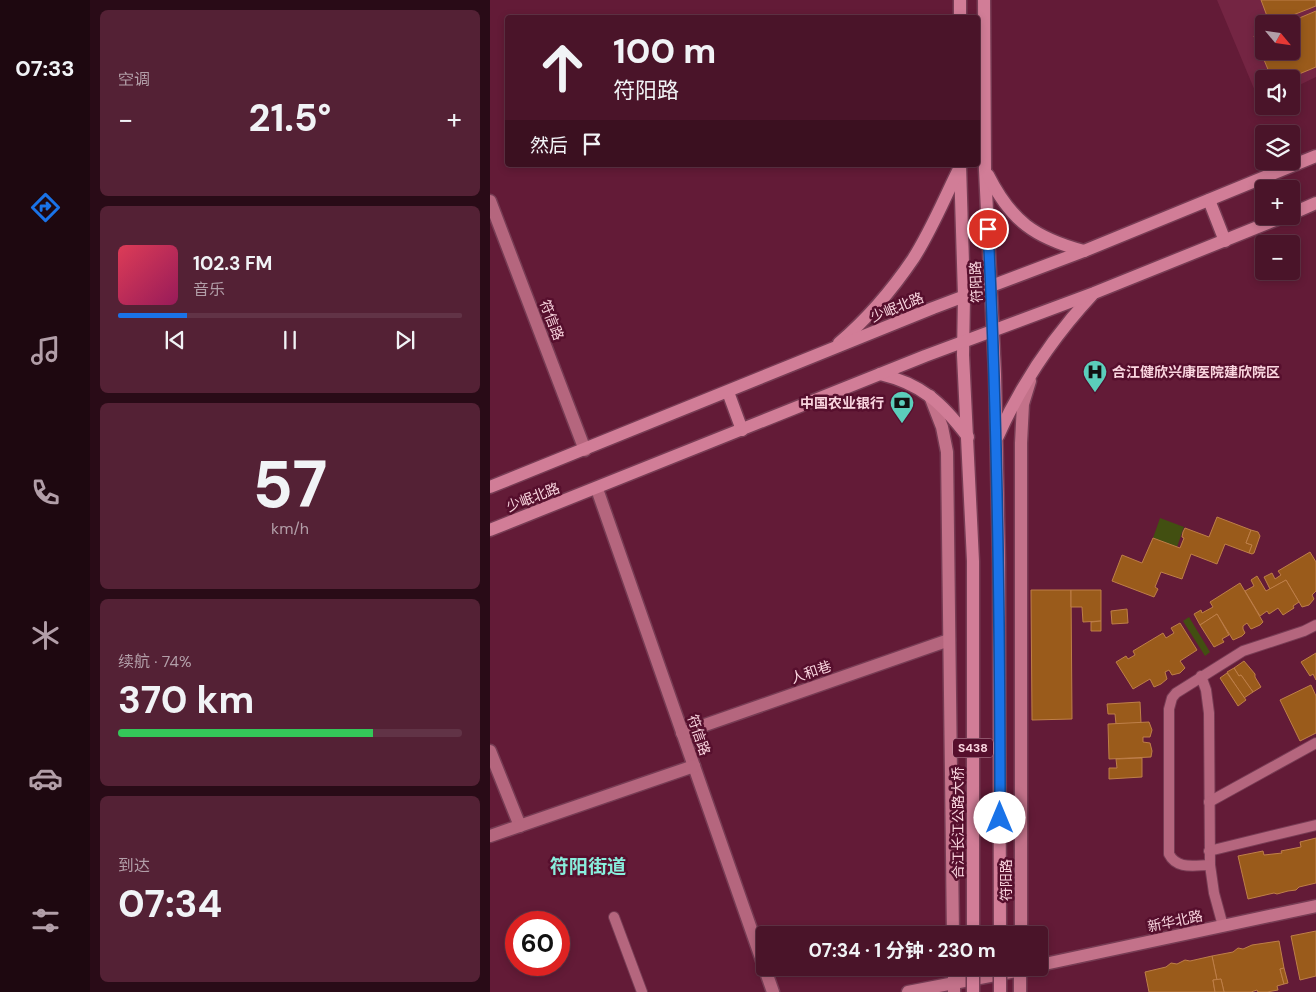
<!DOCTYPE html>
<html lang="zh">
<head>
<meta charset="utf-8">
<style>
  :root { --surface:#4a1429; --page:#542135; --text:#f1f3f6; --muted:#b29ea8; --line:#613346; --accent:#1a73e8 }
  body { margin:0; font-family:"DM Sans","Noto Sans SC",sans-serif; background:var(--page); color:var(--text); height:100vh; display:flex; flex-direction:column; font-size:19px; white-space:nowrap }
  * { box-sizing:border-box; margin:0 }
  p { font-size:16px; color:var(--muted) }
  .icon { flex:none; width:28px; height:28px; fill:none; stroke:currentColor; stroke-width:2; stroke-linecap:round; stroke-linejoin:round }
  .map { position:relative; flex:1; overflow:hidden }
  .side { display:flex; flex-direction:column; gap:10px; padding:10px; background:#290b17; width:400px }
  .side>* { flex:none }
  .hud { position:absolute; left:15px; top:15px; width:475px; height:152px; border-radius:5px; box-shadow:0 2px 8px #0003,0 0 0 1px var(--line); background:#4a1429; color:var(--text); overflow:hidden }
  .needle { width:32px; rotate:119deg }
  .tools { position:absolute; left:765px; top:15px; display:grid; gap:10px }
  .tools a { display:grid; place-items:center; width:45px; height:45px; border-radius:5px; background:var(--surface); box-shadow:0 2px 8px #0003,0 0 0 1px var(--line); font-size:25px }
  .speed { position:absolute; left:15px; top:911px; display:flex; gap:10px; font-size:25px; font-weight:700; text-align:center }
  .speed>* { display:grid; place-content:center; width:65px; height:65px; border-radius:50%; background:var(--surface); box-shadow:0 2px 8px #0003,0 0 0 1px var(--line); line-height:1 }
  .speed .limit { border:8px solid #d22; background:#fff; color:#111 }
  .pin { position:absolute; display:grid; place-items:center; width:42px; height:42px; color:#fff; margin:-21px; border:2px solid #fff; border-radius:50%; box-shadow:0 1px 5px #0007 }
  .me { position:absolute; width:55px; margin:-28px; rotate:0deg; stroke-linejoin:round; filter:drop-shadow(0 0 4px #0008) }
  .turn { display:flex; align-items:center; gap:18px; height:105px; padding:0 25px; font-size:22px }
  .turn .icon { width:65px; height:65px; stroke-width:2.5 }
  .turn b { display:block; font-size:35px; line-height:42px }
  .then { display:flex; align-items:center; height:48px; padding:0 25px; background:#0003; gap:10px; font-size:19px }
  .big { font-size:38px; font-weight:700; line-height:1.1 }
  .side .tile { flex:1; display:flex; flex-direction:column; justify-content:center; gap:8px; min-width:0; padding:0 18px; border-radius:8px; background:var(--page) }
  .side .dial { align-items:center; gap:0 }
  .dial b { font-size:65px; line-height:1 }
  .song { display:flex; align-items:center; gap:15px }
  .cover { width:60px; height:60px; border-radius:8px; background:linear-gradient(135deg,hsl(350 70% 55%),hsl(330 70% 35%)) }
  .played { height:5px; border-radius:2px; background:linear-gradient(90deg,var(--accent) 20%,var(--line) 20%) }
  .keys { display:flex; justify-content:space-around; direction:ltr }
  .heat { display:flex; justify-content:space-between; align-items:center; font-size:28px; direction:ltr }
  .charge { height:8px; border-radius:4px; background:linear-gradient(90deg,#34c759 74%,var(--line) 0) }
  .trip { position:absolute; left:266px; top:926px; width:292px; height:50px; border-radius:5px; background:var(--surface); box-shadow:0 2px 8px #0003,0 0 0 1px var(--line); font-weight:700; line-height:50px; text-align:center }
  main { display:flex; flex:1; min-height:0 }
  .dock { display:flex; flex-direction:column; width:90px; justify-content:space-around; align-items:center; background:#1e0810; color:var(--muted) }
  .dock .icon { width:35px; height:35px }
  .dock .on { color:var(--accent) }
  .dock b { font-size:22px; color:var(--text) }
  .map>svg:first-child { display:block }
  .built { fill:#742543; fill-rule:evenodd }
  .green { fill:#424f11 }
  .building { fill:#9a5b1b; stroke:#be7f48 }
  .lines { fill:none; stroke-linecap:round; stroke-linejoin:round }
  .lane-casing { stroke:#773c54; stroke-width:12 }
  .street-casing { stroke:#773c54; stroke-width:15 }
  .secondary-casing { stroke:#773c54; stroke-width:15 }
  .primary-casing { stroke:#773c54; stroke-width:15 }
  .lane { stroke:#b5667e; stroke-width:10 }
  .street { stroke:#b5667e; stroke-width:12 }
  .secondary { stroke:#c3728a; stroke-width:12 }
  .primary { stroke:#d17d97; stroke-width:12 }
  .primary-bridge-casing { stroke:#773c54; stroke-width:15; stroke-linecap:butt }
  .primary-bridge { stroke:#d17d97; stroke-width:12 }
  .route-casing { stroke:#114b97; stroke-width:12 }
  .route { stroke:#1a73e8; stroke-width:9 }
  .labels { text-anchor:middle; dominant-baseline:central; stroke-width:5; stroke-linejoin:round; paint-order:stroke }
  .shield { fill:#560f2d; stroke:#c99aaa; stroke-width:1 }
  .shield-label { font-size:12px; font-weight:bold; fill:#fad5df }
  .street-label { font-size:14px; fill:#fad5df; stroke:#560f2d }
  .poi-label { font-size:14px; font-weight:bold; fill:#fad5df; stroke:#560f2d; text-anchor:start }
  .district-label { font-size:19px; font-weight:bold; fill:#89efdd; stroke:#560f2d }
</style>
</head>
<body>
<main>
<nav class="dock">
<b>07:33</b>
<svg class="icon on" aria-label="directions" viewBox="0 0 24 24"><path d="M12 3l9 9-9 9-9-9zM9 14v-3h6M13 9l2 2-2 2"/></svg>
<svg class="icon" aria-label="music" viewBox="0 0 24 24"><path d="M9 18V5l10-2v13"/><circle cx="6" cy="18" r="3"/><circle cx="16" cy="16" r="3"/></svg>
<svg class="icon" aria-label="phone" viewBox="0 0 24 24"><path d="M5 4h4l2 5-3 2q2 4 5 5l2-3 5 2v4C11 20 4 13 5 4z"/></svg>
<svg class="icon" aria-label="climate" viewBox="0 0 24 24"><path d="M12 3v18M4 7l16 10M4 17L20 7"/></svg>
<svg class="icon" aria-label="car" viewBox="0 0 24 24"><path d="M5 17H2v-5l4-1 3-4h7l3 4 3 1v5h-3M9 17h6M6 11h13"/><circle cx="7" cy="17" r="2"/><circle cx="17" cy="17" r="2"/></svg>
<svg class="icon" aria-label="filters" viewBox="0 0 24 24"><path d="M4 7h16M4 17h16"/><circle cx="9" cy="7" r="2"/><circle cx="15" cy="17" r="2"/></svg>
</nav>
<section class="side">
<div class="tile"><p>空调</p>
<div class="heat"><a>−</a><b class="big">21.5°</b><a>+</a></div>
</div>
<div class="tile">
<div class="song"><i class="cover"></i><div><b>102.3 FM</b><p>音乐</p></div></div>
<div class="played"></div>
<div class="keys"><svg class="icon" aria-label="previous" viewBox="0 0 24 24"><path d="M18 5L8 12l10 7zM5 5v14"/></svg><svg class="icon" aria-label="pause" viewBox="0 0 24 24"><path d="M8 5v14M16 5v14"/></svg><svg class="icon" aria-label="next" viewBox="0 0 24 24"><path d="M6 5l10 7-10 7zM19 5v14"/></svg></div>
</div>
<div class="tile dial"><b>57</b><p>km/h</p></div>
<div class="tile"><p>续航 · 74%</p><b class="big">370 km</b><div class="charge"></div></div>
<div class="tile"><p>到达</p><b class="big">07:34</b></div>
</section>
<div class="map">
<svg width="826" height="992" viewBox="0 0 826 992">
  <rect width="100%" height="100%" fill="#631b37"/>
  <path class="built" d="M 727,0 L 826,0 L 826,77 L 801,89 L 801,79 L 774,79 L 774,102 L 770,103 ZM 774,24 L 801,24 L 801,51 L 774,51 Z"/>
  <g class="green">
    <path d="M 670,518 L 694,527 L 687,547 L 663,538 Z"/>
    <path d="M 699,617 L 720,652 L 715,656 L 693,621 Z"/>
  </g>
  <g class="building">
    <path d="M 771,0 L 826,0 L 826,6 L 780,24 Z"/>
    <path d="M 826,11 L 826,67 L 797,79 L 782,79 L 764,36 L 774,32 L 774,51 L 801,51 L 801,24 L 795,24 Z"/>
    <path d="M 727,517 L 761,530 L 756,543 L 762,545 L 759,553 L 735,544 L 727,564 L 701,554 L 692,579 L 671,572 L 665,587 L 668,589 L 664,597 L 622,581 L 632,555 L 652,563 L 663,538 L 690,548 L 694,538 L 692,537 L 693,532 L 695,528 L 719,537 Z"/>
    <path d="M 761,530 L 768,532 L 770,536 L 764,553 L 762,554 L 759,553 L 762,545 L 756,543 Z"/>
    <path d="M 820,552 L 826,562 L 826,591 L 822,595 L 824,599 L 819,605 L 812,607 L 796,580 L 780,589 L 774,577 L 782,573 L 785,579 L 791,575 L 788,571 Z"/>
    <path d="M 767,576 L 776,591 L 796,580 L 809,602 L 803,606 L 804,608 L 793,615 L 788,608 L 779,614 L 777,611 L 770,616 L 755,591 L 764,586 L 761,580 Z"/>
    <path d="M 750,583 L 773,622 L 770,625 L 761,629 L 757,623 L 753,626 L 753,629 L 755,633 L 752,636 L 743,640 L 727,614 L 710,625 L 704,614 L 711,610 L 712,613 L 723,607 L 720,602 Z"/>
    <path d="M 541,590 L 581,590 L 582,719 L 542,720 Z"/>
    <path d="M 581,590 L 611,590 L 611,621 L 593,622 L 592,607 L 581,607 Z"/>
    <path d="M 637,609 L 638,623 L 622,624 L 621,611 Z"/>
    <path d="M 727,614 L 739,635 L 732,639 L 734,642 L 724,647 L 710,625 Z"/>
    <path d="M 611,621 L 611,631 L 601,631 L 601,622 Z"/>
    <path d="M 690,623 L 707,650 L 690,661 L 695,668 L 690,673 L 682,675 L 679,670 L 675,672 L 677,679 L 671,684 L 664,687 L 660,679 L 643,689 L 626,662 L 636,656 L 638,659 L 645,655 L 643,651 L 673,633 L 676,638 L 684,633 L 681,628 Z"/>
    <path d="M 826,653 L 826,680 L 823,674 L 820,676 L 811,662 Z"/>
    <path d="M 754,661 L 765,674 L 765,677 L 771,687 L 763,692 L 751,675 L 749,676 L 744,668 Z"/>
    <path d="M 744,668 L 749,676 L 751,675 L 763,692 L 754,698 L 737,672 Z"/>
    <path d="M 737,673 L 756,700 L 748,706 L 730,678 Z"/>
    <path d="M 821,685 L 826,696 L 826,733 L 810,741 L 790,700 Z"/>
    <path d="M 650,702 L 651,723 L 626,724 L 625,714 L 618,714 L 617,704 Z"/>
    <path d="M 659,722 L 662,730 L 660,737 L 653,737 L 653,742 L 660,743 L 662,751 L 661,757 L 619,759 L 618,724 Z"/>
    <path d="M 652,758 L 652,777 L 619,779 L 619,768 L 627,768 L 626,759 Z"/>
    <path d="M 826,838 L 826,883 L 809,887 L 806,890 L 798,891 L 787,894 L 784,893 L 758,899 L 748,856 L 773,851 L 774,855 L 792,853 L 791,851 L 811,847 L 810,842 Z"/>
    <path d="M 826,931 L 826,976 L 810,980 L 801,936 Z"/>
    <path d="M 789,941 L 794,968 L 790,969 L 794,984 L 787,986 L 788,990 L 777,992 L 768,992 L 767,990 L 761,992 L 734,992 L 731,979 L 727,980 L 722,956 L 743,952 L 748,948 L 753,949 L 762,945 Z"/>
    <path d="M 722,956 L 727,980 L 723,980 L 725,992 L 659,992 L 655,972 L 676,967 L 681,963 L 687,964 L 695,960 L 700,961 Z"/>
    <path d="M 794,968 L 798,983 L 794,984 L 790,969 Z"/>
    <path d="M 731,979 L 734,992 L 725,992 L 723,980 Z"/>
  </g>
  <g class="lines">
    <defs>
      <g id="lane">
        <path d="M 711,676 L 716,690 L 719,713 L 720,865 L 724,893 L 733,926"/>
        <path d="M 719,802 L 826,743"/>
        <path d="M 719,851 L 826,825"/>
        <path d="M 720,865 C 705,865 687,870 679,854 L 679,709 L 682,698 L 686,693 L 753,651 L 814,631 L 826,625"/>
        <path d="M 124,917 L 152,992"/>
      </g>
      <g id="street">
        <path d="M 0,201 L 95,450"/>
        <path d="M 107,489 L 283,992"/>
        <path d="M 192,733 L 459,640"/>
        <path d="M 0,751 L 30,826"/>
        <path d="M 0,836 L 204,766"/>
      </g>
      <g id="secondary">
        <path d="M 440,396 L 452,427 L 457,452 L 463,935"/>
        <path d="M 531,935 L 531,443 L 533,404 L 540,381"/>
        <path d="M 550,965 L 826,906"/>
        <path d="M 464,968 L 464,992"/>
        <path d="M 530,968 L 530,992"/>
        <path d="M 418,992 L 541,968"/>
      </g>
      <g id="primary">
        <path d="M 470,0 L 470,18"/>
        <path d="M 494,0 L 495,170 L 505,374 L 509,563 L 510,935"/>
        <path d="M 470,165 L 474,296 L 473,355 L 483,561 L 483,935"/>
        <path d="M 498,175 C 521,221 545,238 594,251"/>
        <path d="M 719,200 L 735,241"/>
        <path d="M 801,214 L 826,203"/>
        <path d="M 349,343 C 377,319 402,290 423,259 C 441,231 454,199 469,169"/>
        <path d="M 390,374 C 432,384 452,403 478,437"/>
        <path d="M 238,392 L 252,430"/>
        <path d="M 508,436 C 531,385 564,336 602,295"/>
        <path d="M 0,487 L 443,308 L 594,251 L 826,156"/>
        <path d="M 0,530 L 435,356 L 604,293 L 795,216"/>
      </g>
    </defs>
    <use href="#lane" class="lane-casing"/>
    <use href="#street" class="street-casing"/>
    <use href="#secondary" class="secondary-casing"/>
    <use href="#primary" class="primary-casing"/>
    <use href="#lane" class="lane"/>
    <use href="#street" class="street"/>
    <use href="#secondary" class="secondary"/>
    <use href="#primary" class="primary"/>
    <defs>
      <g id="primary-bridge">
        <path d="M 483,968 L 483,992"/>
        <path d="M 510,968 L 510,992"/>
      </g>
    </defs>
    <use href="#primary-bridge" class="primary-bridge-casing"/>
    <use href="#primary-bridge" class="primary-bridge"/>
  </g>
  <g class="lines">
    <defs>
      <path id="route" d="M 498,229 C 508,425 510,621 510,818"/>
    </defs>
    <use href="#route" class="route-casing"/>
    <use href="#route" class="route"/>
  </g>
  <defs>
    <symbol id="hospital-pin" viewBox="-11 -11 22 30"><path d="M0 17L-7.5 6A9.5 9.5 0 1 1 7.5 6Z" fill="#5bcebb" stroke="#560f2d"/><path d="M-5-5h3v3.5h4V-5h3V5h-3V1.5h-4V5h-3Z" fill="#111"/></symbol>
    <symbol id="bank-pin" viewBox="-11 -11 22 30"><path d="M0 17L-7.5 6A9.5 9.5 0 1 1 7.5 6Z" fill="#5bcebb" stroke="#560f2d"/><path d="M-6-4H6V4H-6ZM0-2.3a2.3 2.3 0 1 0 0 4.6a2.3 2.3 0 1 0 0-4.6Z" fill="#111"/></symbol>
  </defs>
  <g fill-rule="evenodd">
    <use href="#hospital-pin" x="591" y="358" width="28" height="38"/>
    <use href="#bank-pin" x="398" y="389" width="28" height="38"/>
  </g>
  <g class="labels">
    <rect class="shield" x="463" y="738.5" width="40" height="19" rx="4"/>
    <g class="shield-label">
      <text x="483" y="748">S438</text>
    </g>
    <g class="street-label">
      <text transform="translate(486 282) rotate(-93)">符阳路</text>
      <text transform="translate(407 307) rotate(-22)">少岷北路</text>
      <text transform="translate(62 320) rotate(69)">符信路</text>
      <text transform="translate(43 497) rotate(-21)">少岷北路</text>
      <text transform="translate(321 672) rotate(-19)">人和巷</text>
      <text transform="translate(209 735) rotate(71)">符信路</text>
      <text transform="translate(468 823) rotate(-90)">合江长江公路大桥</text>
      <text transform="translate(516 880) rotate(-90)">符阳路</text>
      <text transform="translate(685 921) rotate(-12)">新华北路</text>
    </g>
    <g class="poi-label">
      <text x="622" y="372">合江健欣兴康医院建欣院区</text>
      <text x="394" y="403" text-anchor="end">中国农业银行</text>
    </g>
    <g class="district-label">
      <text x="98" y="866">符阳街道</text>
    </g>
  </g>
</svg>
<div class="tools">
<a><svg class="needle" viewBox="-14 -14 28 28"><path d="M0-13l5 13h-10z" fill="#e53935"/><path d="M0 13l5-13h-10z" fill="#b29ea8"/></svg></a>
<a><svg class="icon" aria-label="sound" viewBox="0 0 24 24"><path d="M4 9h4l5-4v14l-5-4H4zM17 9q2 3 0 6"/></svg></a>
<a><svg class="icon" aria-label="layers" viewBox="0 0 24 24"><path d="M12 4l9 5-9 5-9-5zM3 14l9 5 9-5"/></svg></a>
<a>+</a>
<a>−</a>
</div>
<div class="speed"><div class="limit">60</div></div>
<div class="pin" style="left:498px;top:229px;background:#d93025"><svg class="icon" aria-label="arrive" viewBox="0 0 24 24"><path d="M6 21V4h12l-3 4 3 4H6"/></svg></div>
<svg class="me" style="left:510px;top:818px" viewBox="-20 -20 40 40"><circle r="19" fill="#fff"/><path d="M0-13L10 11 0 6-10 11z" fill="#1a73e8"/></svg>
<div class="trip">07:34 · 1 分钟 · 230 m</div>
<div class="hud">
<div class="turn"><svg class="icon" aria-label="ahead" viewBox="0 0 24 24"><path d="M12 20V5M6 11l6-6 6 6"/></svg><div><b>100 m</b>符阳路</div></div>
<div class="then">然后<svg class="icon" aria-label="arrive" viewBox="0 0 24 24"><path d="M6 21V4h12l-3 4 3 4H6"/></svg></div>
</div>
</div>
</main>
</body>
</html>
